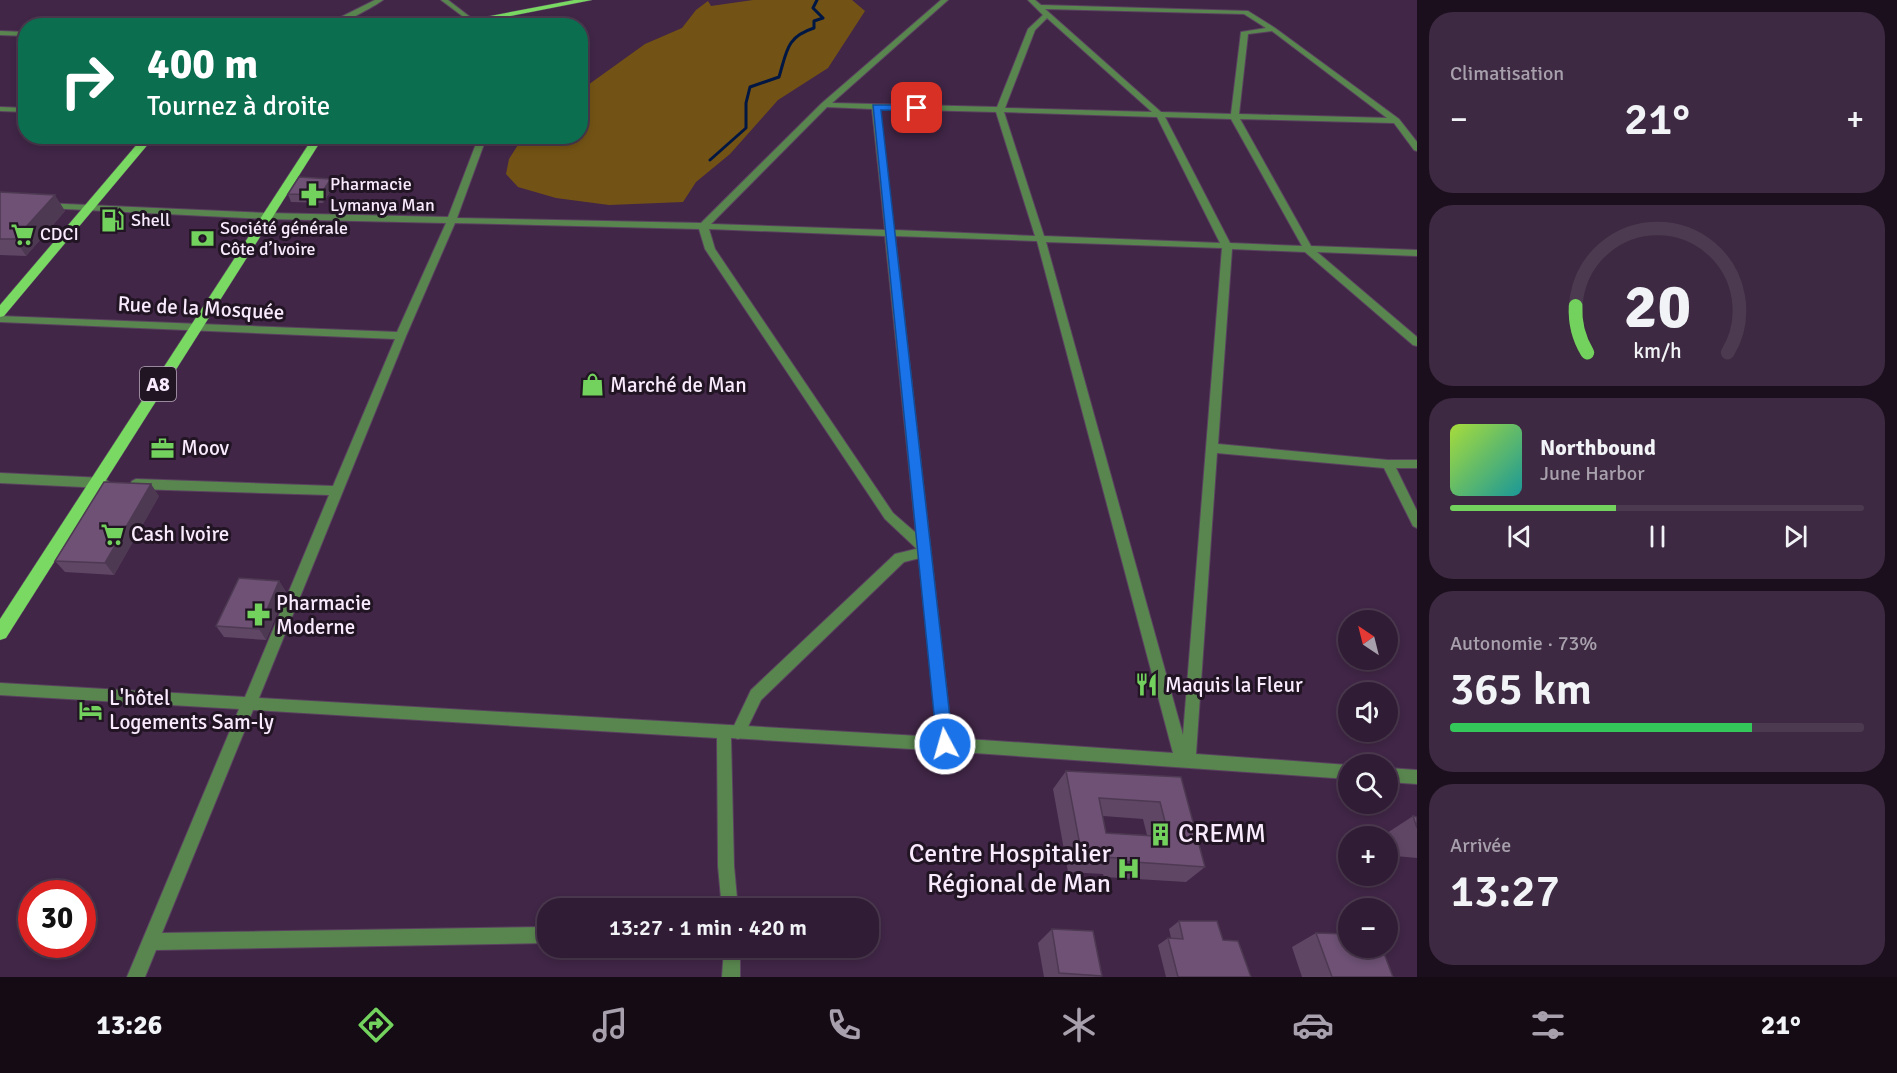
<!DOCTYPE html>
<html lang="fr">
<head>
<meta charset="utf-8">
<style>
  :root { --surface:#311c35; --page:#3d2941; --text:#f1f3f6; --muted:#a8a1ad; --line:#4c3a50; --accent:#73d25d }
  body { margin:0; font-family:Signika,sans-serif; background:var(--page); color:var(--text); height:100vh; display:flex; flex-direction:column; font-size:22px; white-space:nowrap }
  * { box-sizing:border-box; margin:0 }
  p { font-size:20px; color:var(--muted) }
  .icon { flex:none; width:33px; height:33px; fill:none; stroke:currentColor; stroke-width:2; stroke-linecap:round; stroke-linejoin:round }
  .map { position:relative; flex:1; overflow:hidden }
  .panel { display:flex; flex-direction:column; gap:12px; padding:12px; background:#1b0f1d; width:480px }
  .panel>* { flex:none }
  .top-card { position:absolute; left:18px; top:18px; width:570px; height:126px; border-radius:24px; box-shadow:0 3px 9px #0003,0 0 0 2px var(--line); background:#0b6e4f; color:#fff; overflow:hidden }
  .needle { width:39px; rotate:325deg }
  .controls { position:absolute; left:1338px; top:610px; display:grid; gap:12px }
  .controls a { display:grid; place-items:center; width:60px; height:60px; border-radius:50%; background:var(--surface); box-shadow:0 3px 9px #0003,0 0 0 2px var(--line); font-size:30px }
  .speed { position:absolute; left:18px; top:880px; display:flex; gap:12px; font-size:30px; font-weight:700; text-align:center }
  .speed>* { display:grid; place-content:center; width:78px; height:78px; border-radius:50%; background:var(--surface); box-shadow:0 3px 9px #0003,0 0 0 2px var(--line); line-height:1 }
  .speed .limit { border:9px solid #d22; background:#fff; color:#111 }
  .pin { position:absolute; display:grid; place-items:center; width:51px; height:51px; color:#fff; margin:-26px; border-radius:12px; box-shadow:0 3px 9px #0006 }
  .me { position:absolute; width:66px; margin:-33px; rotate:354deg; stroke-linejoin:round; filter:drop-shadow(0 0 4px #0008) }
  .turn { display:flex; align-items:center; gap:21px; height:126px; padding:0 30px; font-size:27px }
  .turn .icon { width:78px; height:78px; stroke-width:2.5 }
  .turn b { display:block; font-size:42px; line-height:51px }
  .big { font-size:45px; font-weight:600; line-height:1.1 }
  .panel .tile { flex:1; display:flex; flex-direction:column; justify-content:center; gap:9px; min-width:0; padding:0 21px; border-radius:24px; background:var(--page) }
  .panel .dial { align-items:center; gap:0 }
  .dial svg { height:156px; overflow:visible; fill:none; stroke:var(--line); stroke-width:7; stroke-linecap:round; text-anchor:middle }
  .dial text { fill:var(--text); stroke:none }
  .song { display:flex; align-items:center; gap:18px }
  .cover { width:72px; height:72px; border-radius:9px; background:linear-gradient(135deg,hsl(80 70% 55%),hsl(180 70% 35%)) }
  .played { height:6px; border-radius:3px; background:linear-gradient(90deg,var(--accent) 40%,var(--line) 40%) }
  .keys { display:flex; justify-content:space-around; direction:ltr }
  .heat { display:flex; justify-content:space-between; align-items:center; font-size:33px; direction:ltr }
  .charge { height:9px; border-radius:4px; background:linear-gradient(90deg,#34c759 73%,var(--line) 0) }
  .trip { position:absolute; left:537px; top:898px; width:342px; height:60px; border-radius:24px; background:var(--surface); box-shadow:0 3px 9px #0003,0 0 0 2px var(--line); font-weight:600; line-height:60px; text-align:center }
  .tab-bar { display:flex; height:96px; justify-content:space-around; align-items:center; background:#140b15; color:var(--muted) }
  .tab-bar .icon { width:42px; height:42px }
  .tab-bar .selected { color:var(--accent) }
  .tab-bar b { font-size:27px; color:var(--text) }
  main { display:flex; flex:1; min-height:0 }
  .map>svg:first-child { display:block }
  .green { fill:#735315 }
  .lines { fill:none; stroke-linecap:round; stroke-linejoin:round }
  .stream { stroke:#001643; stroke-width:3 }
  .pedestrian-casing { stroke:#5b4260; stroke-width:2 }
  .minor-casing { stroke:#5b4260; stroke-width:2 }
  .primary-casing { stroke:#5b4260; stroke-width:1 }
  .pedestrian { fill:#59864f; fill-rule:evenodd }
  .minor { fill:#59864f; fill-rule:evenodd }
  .primary { fill:#79d963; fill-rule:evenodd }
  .wall { fill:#5f4665; fill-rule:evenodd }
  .shaded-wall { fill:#4d3952 }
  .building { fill:#6e5175; stroke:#4d3952; stroke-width:1.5; fill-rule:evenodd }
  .route { fill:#1a73e8; stroke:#114b97; stroke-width:1.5 }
  .labels { text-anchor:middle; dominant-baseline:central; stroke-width:6; stroke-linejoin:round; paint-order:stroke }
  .far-poi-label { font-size:18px; fill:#f9ebfd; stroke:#211423; text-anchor:start }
  .shield { fill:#211423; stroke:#b8aabc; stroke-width:1.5 }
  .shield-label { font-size:20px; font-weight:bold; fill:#f9ebfd }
  .street-label { font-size:21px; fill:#f9ebfd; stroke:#211423 }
  .poi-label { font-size:21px; fill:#f9ebfd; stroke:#211423; text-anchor:start }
  .near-poi-label { font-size:26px; fill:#f9ebfd; stroke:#211423; text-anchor:start }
</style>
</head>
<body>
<main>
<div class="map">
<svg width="1417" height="977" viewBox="0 0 1417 977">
  <rect width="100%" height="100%" fill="#412647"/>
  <path class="green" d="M 753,0 L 852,0 L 865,11 L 828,68 L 778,100 L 730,154 L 696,182 L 683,202 L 609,205 L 556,198 L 518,187 L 506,174 L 509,159 L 523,137 L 580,136 L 581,90 L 645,44 L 682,28 L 696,10 L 708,1 L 711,6 Z"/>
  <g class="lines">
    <path class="stream" d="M 710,160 L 746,128 L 746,103 L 750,87 L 779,77 C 787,51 786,37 814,28 L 814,21 L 823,18 L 813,8 L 817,0"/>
    <defs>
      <path id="pedestrian" d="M 924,547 L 928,548 L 930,552 L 928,556 L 904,562 L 761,700 L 743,737 L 738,739 L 733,737 L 731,732 L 751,690 L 895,554 Z"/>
      <g id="minor">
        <path d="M 375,0 L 383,0 C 375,6 339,26 330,26 L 341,17 Z"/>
        <path d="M 441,0 L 448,0 L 474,20 L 469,21 Z"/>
        <path d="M 941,0 L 948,0 L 832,103 L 997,107 L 1028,29 L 1043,15 L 1028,0 L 1035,0 L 1041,5 L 1248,11 L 1275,28 L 1399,119 L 1417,142 L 1417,151 L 1414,150 L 1394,123 L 1240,119 L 1311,246 L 1417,250 L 1417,256 L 1317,252 L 1417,337 L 1417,346 L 1413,345 L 1305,252 L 1232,249 L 1218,444 L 1388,460 L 1417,460 L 1417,468 L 1396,468 L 1417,511 L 1417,528 L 1413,526 L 1384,468 L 1217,453 L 1196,754 L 1348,765 L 1348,779 L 945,751 L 731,738 L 734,866 L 738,909 L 722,909 L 718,866 L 717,738 L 253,710 L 162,933 L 548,927 L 548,943 L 156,950 L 145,977 L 127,977 L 239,709 L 0,695 L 0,683 L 245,697 L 329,495 L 136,489 L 132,487 L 130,484 L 132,481 L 136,479 L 333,486 L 395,339 L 0,322 L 0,316 L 397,332 L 446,223 L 267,219 L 46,208 L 42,205 L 43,203 L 267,213 L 448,217 L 479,136 L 487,136 L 457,218 L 701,223 L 822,103 ZM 1045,9 L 1244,14 L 1266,28 L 1241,32 L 1231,114 L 1161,112 ZM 1047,18 L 1152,112 L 1005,108 L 1035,30 ZM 1272,31 L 1387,118 L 1239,114 L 1248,34 ZM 827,107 L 872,109 L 885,230 L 711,224 ZM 880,109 L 996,112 L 1035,236 L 894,230 ZM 1004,112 L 1157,117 L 1220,243 L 1044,236 ZM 1165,117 L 1231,119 L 1302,246 L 1230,243 ZM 455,223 L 699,229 L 705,249 L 885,519 L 918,550 L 937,737 L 259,698 L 406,336 ZM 709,229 L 885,236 L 916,533 L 893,513 L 715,249 ZM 895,236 L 1037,241 L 1173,753 L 952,738 ZM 1046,242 L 1222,248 L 1183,735 Z"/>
        <path d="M 0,31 L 26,32 L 26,36 L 0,35 Z"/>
        <path d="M 0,107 L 26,108 L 26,112 L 0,111 Z"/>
        <path d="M 0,473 L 104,478 L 110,483 L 104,488 L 0,483 Z"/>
        <path d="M 1388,768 L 1417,770 L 1417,784 L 1388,782 Z"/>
        <path d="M 724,948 L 740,948 L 740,977 L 722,977 Z"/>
      </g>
      <g id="primary">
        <path d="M 574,0 L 592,0 L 460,26 L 438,26 Z"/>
        <path d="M 144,136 L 155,136 L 4,316 L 0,317 L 0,305 Z"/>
        <path d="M 314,136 L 324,136 L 6,638 L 0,640 L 0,619 Z"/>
      </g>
    </defs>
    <use href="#pedestrian" class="pedestrian-casing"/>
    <use href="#minor" class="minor-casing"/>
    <use href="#primary" class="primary-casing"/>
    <use href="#pedestrian" class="pedestrian"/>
    <use href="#minor" class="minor"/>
    <use href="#primary" class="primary"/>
  </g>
  <g class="wall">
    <path d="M 331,179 L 333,187 L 323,203 L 291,202 L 288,194 Z"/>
    <path d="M 0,192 L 65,211 L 26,256 L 0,255 Z"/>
    <path d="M 159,496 L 114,575 L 65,572 L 55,561 Z"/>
    <path d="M 279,581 L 286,592 L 266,640 L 224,637 L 216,626 Z"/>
    <path d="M 1066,771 L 1181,777 L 1205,867 L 1186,882 L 1104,877 L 1103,874 L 1068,872 L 1053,789 ZM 1103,816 L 1143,819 L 1147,835 L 1106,833 Z"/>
    <path d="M 1413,816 L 1417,817 L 1417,858 L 1395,856 L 1387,833 Z"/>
    <path d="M 1179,921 L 1223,940 L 1251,977 L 1166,977 L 1158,945 L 1168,938 L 1171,938 L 1169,929 Z"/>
    <path d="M 1052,929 L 1102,976 L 1100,977 L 1044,977 L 1038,943 Z"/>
    <path d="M 1316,933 L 1393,977 L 1302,977 L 1292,947 Z"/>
  </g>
  <g class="shaded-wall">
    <path d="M 331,179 L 333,187 L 323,203 L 320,195 Z"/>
    <path d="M 55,195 L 65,211 L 26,256 L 15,239 Z"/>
    <path d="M 151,484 L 159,496 L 114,575 L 105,563 Z"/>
    <path d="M 279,581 L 286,592 L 266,640 L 259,629 Z"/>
  </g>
  <g class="building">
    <path d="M 299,177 L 331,179 L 320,195 L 288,194 Z"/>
    <path d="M 0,192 L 55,195 L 15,239 L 0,239 Z"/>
    <path d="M 104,482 L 151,484 L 105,563 L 55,561 Z"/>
    <path d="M 239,578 L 279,581 L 259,629 L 216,626 Z"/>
    <path d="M 1066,771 L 1181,777 L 1205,867 L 1120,861 L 1119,858 L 1082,856 ZM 1099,798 L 1160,802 L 1169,837 L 1106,833 Z"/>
    <path d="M 1413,816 L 1417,817 L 1417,828 Z"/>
    <path d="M 1179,921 L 1217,921 L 1223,940 L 1238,941 L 1251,977 L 1178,977 L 1168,938 L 1183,939 Z"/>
    <path d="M 1052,929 L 1093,931 L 1102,976 L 1059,973 Z"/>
    <path d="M 1316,933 L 1348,934 L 1348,948 L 1382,948 L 1393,977 L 1332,977 Z"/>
  </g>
  <path class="route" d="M 873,105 L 917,105 L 922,108 L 917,111 L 881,110 L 953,744 L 951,750 L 945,752 L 939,750 L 937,744 Z"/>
  <defs>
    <symbol id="pharmacy-bare" viewBox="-9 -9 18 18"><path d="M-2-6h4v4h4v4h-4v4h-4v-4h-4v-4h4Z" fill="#73d25d" stroke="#211423" stroke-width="2.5" paint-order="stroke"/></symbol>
    <symbol id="fuel-bare" viewBox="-9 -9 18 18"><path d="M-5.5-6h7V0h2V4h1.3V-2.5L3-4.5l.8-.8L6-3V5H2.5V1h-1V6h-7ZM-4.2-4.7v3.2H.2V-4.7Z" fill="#73d25d" stroke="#211423" stroke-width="2.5" paint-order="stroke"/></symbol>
    <symbol id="supermarket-bare" viewBox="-9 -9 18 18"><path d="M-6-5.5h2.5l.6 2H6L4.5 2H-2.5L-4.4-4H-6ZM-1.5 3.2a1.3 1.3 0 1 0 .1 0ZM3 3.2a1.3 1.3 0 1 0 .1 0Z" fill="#73d25d" stroke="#211423" stroke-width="2.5" paint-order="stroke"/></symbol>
    <symbol id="bank-bare" viewBox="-9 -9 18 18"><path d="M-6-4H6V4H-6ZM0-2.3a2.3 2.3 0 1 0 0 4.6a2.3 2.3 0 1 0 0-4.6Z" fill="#73d25d" stroke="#211423" stroke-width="2.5" paint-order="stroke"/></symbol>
    <symbol id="shop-bare" viewBox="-9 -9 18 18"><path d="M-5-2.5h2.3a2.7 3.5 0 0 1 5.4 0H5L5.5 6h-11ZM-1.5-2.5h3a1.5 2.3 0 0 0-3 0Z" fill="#73d25d" stroke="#211423" stroke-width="2.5" paint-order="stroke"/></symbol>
    <symbol id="office-bare" viewBox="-9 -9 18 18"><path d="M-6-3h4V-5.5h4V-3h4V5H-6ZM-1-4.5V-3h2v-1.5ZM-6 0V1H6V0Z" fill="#73d25d" stroke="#211423" stroke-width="2.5" paint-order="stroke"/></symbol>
    <symbol id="restaurant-bare" viewBox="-9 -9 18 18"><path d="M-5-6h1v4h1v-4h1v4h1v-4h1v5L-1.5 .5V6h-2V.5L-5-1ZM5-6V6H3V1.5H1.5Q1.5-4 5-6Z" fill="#73d25d" stroke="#211423" stroke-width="2.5" paint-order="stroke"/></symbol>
    <symbol id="hotel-bare" viewBox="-9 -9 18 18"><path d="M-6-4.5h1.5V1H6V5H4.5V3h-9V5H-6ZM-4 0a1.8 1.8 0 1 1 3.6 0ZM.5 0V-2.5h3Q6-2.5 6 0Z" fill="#73d25d" stroke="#211423" stroke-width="2.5" paint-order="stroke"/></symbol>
    <symbol id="building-bare" viewBox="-9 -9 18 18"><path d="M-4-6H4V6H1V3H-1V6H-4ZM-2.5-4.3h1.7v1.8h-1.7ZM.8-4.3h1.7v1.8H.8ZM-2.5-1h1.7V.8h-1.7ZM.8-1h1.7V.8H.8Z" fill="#73d25d" stroke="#211423" stroke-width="2.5" paint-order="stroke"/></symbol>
    <symbol id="hospital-bare" viewBox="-9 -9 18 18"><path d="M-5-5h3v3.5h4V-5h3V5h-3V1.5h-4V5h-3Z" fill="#73d25d" stroke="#211423" stroke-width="2.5" paint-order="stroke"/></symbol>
  </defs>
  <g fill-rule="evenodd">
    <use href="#pharmacy-bare" x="296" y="178" width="33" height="33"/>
    <use href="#fuel-bare" x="96" y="204" width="33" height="33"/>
    <use href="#supermarket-bare" x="6" y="218" width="33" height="33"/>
    <use href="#bank-bare" x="186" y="222" width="33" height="33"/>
    <use href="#shop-bare" x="576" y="368" width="33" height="33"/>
    <use href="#office-bare" x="146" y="432" width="33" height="33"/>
    <use href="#supermarket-bare" x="96" y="518" width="33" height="33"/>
    <use href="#pharmacy-bare" x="242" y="598" width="33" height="33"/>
    <use href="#restaurant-bare" x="1130" y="668" width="33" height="33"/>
    <use href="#hotel-bare" x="74" y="694" width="33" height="33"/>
    <use href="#building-bare" x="1144" y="818" width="33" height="33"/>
    <use href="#hospital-bare" x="1112" y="852" width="33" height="33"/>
  </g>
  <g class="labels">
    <g class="far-poi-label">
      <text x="330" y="184">Pharmacie<tspan x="330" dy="21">Lymanya Man</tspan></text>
      <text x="131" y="220">Shell</text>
      <text x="220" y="228">Société générale<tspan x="220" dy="21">Côte d’Ivoire</tspan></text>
      <text x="40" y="234">CDCI</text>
    </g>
    <rect class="shield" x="140" y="367" width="36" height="34" rx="4.5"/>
    <g class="shield-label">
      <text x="158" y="384">A8</text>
    </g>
    <g class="street-label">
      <text transform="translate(201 308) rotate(3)">Rue de la Mosquée</text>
    </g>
    <g class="poi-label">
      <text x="610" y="385">Marché de Man</text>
      <text x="181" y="448">Moov</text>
      <text x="131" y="534">Cash Ivoire</text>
      <text x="276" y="603">Pharmacie<tspan x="276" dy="24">Moderne</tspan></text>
      <text x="1165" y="685">Maquis la Fleur</text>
      <text x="109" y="698">L'hôtel<tspan x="109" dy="24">Logements Sam-ly</tspan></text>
    </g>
    <g class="near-poi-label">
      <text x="1178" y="834">CREMM</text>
      <text x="1111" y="854" text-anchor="end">Centre Hospitalier<tspan x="1111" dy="30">Régional de Man</tspan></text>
    </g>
  </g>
</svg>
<div class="controls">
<a><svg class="needle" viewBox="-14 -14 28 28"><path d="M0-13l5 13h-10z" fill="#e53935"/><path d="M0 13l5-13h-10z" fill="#a8a1ad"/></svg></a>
<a><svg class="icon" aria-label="sound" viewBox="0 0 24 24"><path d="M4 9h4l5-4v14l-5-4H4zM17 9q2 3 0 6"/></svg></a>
<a><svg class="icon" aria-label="search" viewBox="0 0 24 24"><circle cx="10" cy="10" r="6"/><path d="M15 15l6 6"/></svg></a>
<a>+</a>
<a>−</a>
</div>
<div class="speed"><div class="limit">30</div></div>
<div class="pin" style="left:917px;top:108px;background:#d93025"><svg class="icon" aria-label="arrive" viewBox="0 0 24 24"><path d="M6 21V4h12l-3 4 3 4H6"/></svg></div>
<svg class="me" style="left:945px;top:744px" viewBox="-20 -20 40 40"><circle r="17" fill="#1a73e8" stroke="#fff" stroke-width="3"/><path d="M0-11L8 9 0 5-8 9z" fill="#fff"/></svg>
<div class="trip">13:27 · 1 min · 420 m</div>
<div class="top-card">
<div class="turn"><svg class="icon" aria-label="right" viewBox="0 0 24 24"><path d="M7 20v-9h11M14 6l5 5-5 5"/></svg><div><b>400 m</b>Tournez à droite</div></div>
</div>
</div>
<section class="panel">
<div class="tile"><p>Climatisation</p>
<div class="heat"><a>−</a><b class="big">21°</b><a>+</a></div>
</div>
<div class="tile dial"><svg viewBox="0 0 100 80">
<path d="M14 69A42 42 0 1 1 86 69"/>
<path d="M14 69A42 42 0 0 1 8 45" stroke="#73d25d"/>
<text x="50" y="56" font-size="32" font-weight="700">20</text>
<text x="50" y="72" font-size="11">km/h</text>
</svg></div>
<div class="tile">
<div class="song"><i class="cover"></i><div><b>Northbound</b><p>June Harbor</p></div></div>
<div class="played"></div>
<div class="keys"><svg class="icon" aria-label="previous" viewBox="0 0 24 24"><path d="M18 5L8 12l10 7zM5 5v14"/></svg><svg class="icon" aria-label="pause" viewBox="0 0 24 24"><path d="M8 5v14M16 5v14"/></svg><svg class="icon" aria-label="next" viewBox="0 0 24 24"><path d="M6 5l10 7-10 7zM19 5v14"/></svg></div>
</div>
<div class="tile"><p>Autonomie · 73%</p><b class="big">365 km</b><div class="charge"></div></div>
<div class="tile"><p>Arrivée</p><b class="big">13:27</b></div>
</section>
</main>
<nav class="tab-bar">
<b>13:26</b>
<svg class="icon selected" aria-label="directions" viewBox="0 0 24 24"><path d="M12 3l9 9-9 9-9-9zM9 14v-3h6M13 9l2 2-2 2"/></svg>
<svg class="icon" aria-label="music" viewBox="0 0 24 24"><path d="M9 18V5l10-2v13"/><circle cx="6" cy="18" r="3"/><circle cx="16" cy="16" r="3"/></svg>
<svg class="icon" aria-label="phone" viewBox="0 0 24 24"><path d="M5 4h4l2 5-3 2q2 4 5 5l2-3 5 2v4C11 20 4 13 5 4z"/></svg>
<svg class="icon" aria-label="climate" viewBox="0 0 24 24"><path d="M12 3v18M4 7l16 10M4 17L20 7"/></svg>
<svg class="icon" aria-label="car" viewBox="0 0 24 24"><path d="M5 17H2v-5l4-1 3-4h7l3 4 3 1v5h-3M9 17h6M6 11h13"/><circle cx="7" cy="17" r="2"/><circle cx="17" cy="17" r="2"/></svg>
<svg class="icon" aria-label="filters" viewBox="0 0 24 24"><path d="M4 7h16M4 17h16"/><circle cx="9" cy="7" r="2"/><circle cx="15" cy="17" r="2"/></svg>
<b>21°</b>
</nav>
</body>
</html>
